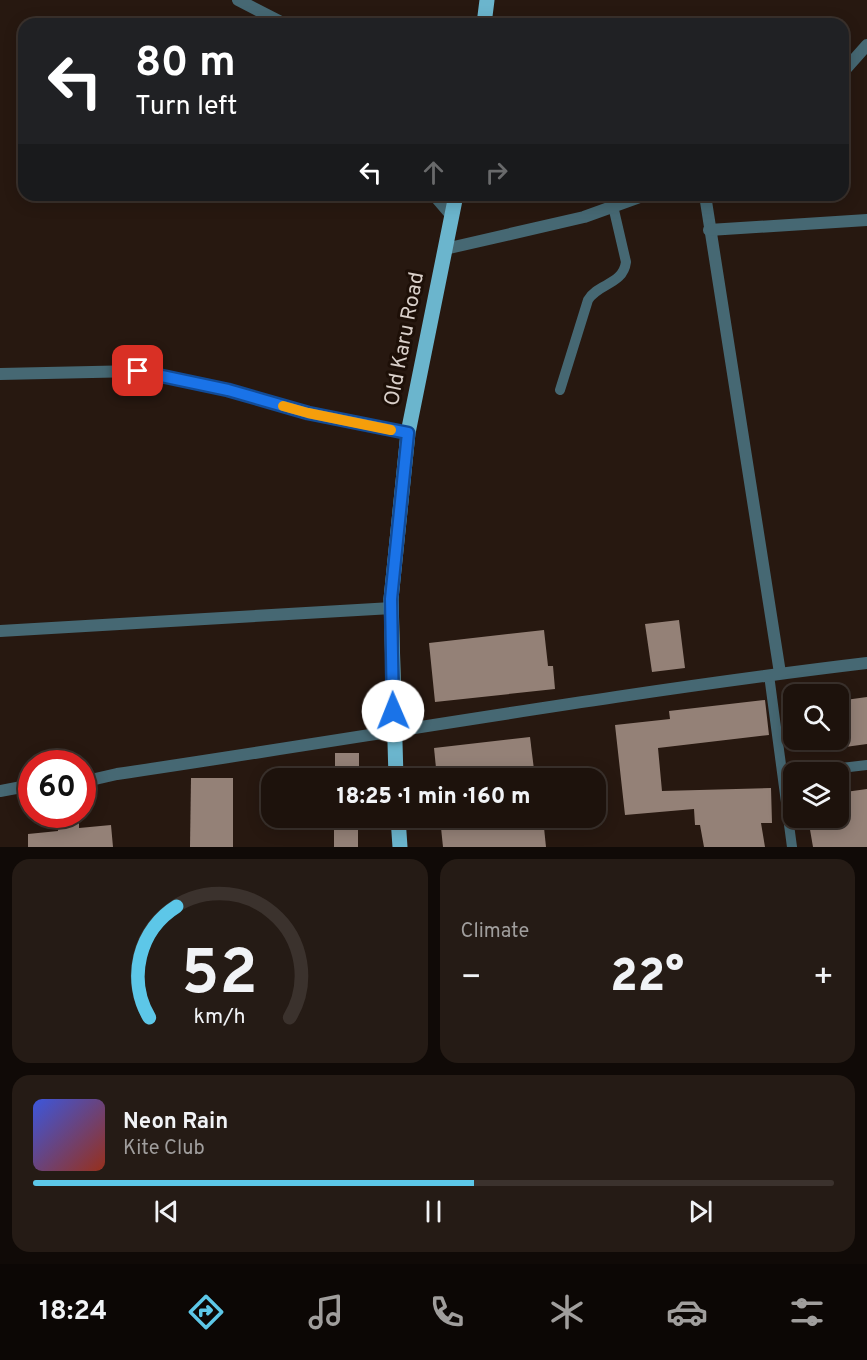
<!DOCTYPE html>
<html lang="en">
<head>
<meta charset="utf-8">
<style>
  :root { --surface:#1d120c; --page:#251b15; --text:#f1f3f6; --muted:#a09e9d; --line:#3b322d; --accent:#5dc7e8 }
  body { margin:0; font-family:Overpass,sans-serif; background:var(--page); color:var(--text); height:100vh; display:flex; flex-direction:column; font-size:22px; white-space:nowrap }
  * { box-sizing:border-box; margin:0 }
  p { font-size:20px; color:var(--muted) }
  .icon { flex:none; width:33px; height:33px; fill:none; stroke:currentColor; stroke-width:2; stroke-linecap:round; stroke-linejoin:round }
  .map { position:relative; height:847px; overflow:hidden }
  .panel { display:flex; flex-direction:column; gap:12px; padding:12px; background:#100a07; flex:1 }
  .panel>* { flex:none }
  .guide { position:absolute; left:18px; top:18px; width:831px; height:183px; border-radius:18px; box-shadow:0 3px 15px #0003,0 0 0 2px var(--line); background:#202124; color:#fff; overflow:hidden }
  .controls { position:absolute; left:783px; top:684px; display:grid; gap:12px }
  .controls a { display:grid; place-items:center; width:66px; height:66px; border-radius:12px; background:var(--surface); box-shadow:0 3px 15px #0003,0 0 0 2px var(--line); font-size:30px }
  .speed { position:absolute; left:18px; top:750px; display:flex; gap:12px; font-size:30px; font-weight:700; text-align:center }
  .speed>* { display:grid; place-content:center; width:78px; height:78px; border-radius:50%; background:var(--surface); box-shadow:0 3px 15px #0003,0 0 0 2px var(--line); line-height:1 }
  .speed .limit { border:9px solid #d22; background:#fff; color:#111 }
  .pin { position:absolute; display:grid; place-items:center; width:51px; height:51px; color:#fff; margin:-26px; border-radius:12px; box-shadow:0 3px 9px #0006 }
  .me { position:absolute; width:66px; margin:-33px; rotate:359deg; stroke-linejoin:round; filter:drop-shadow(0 0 4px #0008) }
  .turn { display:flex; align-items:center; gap:21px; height:126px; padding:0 18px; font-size:27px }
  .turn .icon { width:78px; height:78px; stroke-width:2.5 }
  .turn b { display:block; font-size:42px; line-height:51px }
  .lanes { display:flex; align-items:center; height:57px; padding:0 18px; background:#0003; justify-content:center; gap:30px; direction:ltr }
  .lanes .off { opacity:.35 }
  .big { font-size:45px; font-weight:800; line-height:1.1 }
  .panel .widget { flex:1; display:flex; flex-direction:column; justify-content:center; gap:9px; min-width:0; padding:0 21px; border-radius:18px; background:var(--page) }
  .panel .dial { align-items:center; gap:0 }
  .dial svg { height:156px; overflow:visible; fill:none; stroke:var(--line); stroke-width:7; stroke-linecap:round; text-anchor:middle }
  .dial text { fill:var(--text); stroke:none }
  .song { display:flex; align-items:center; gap:18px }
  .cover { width:72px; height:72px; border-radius:9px; background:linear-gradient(135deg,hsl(230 70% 55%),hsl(10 70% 35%)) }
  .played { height:6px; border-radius:3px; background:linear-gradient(90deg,var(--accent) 55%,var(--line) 55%) }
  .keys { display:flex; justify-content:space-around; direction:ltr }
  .heat { display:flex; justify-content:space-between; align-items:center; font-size:33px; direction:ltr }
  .panel .tiles { flex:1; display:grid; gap:12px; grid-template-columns:1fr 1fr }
  .widget:last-child { grid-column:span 2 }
  .trip { position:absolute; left:261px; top:768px; width:345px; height:60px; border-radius:18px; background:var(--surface); box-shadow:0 3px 15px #0003,0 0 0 2px var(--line); font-weight:800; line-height:60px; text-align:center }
  .menu { display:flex; height:96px; justify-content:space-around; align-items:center; background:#0c0705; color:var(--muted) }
  .menu .icon { width:42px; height:42px }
  .menu .selected { color:var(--accent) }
  .menu b { font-size:27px; color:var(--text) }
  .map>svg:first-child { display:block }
  .building { fill:#948177 }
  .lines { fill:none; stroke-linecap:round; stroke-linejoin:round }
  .lane { stroke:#466873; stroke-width:10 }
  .street { stroke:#466873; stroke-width:12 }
  .primary { stroke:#6bb5cd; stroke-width:15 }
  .route-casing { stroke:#114b97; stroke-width:15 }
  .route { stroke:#1a73e8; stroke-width:10 }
  .slow { stroke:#f59e0b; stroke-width:10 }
  .labels { text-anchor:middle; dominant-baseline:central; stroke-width:6; stroke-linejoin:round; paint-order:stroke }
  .street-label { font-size:21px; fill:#d9cfc9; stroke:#1d0f07 }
</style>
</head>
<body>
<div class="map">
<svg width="867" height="847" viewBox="0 0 867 847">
  <rect width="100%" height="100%" fill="#271810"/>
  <g class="building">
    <path d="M 679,620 L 685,668 L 652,672 L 645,624 Z"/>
    <path d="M 544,630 L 548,666 L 553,666 L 555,689 L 435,702 L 429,643 Z"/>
    <path d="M 867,697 L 867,744 L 838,748 L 838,701 Z"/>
    <path d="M 765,700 L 769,735 L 658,748 L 662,791 L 771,788 L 772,823 L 761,823 L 765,847 L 704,847 L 700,825 L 695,825 L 694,809 L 625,815 L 615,725 L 670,719 L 669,711 Z"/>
    <path d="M 530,737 L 535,778 L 437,778 L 434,748 Z"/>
    <rect x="335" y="753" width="24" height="25"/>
    <path d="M 191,778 L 233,778 L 233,847 L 190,847 Z"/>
    <path d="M 867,789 L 867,847 L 813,847 L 808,818 L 838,818 L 838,793 Z"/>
    <path d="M 57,814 L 79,814 L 79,828 L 111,825 L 113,847 L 28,847 L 28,834 L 58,831 Z"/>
    <rect x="334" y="818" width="24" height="29"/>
    <path d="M 440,818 L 543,818 L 546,847 L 443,847 Z"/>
  </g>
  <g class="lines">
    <g class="lane">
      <path d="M 560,390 L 588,300 C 598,283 623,285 626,262 L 613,206"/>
      <path d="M 769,675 L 792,847"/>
      <path d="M 807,772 L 867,765"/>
    </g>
    <g class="street">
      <path d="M 238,0 L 285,24"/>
      <path d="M 843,72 L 867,45"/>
      <path d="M 434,195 L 452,216"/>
      <path d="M 705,195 L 780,673"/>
      <path d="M 709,230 L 867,220"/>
      <path d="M 445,249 L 584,217 L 645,195"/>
      <path d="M 0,374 L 138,371 L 228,390 L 308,413 L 408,433"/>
      <path d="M 0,631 L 392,608"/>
      <path d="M 82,782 L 117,774 C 367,737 616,693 867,663"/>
      <path d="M 0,791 L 32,785"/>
    </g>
    <g class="primary">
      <path d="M 484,24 L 487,0"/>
      <path d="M 396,778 L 391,599 L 408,433 L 456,195"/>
      <path d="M 398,818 L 400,847"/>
    </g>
  </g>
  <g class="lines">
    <defs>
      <path id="route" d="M 138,371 L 228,390 L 308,413 L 408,433 L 391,599 L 393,711"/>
    </defs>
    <use href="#route" class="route-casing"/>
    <use href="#route" class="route"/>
    <path class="slow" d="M 283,406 L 308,413 L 391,430"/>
  </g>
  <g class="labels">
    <g class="street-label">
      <text transform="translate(405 339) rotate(-79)">Old Karu Road</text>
    </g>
  </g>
</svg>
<div class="controls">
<a><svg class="icon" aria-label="search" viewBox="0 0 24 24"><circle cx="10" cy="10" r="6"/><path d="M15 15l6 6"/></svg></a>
<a><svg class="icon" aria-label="layers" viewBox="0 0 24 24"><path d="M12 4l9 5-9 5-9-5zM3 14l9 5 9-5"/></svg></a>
</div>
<div class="speed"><div class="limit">60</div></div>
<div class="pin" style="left:138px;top:371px;background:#d93025"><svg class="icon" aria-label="arrive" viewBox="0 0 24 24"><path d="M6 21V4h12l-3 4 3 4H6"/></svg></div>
<svg class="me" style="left:393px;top:711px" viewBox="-20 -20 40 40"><circle r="19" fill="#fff"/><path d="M0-13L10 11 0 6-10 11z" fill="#1a73e8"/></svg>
<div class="trip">18:25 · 1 min · 160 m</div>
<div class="guide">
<div class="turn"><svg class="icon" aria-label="left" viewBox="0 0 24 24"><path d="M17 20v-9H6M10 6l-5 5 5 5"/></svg><div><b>80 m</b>Turn left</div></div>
<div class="lanes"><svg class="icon" aria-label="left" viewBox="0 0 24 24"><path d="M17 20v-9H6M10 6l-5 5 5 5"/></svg><svg class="icon off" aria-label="ahead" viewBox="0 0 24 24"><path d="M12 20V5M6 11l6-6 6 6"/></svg><svg class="icon off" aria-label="right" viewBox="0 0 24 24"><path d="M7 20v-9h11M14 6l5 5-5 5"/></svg></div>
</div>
</div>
<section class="panel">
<div class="tiles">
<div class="widget dial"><svg viewBox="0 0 100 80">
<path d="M14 69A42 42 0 1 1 86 69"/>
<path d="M14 69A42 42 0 0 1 28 12" stroke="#5dc7e8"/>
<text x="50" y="56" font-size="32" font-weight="700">52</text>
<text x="50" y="72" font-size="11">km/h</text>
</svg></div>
<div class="widget"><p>Climate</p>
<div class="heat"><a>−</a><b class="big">22°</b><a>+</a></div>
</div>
<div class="widget">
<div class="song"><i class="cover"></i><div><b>Neon Rain</b><p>Kite Club</p></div></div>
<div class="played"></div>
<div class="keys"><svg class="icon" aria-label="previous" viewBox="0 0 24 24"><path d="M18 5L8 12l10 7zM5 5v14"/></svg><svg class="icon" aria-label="pause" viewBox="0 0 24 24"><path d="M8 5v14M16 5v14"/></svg><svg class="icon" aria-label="next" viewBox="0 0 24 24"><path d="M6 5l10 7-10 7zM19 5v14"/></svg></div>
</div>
</div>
</section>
<nav class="menu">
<b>18:24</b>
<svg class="icon selected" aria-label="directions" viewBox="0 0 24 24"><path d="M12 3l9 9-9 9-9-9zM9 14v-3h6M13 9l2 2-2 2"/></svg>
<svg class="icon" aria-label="music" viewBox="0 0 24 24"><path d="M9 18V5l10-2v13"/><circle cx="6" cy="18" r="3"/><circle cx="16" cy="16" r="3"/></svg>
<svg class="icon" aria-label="phone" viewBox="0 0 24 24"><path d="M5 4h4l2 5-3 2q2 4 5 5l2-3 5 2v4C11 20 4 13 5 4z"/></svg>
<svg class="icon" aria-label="climate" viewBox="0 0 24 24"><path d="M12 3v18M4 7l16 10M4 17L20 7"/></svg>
<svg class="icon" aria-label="car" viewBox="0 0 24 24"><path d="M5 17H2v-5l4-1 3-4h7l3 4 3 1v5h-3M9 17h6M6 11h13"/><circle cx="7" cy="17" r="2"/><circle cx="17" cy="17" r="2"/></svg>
<svg class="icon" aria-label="filters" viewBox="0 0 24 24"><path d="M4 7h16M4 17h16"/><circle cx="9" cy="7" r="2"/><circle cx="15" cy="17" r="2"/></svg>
</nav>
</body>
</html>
